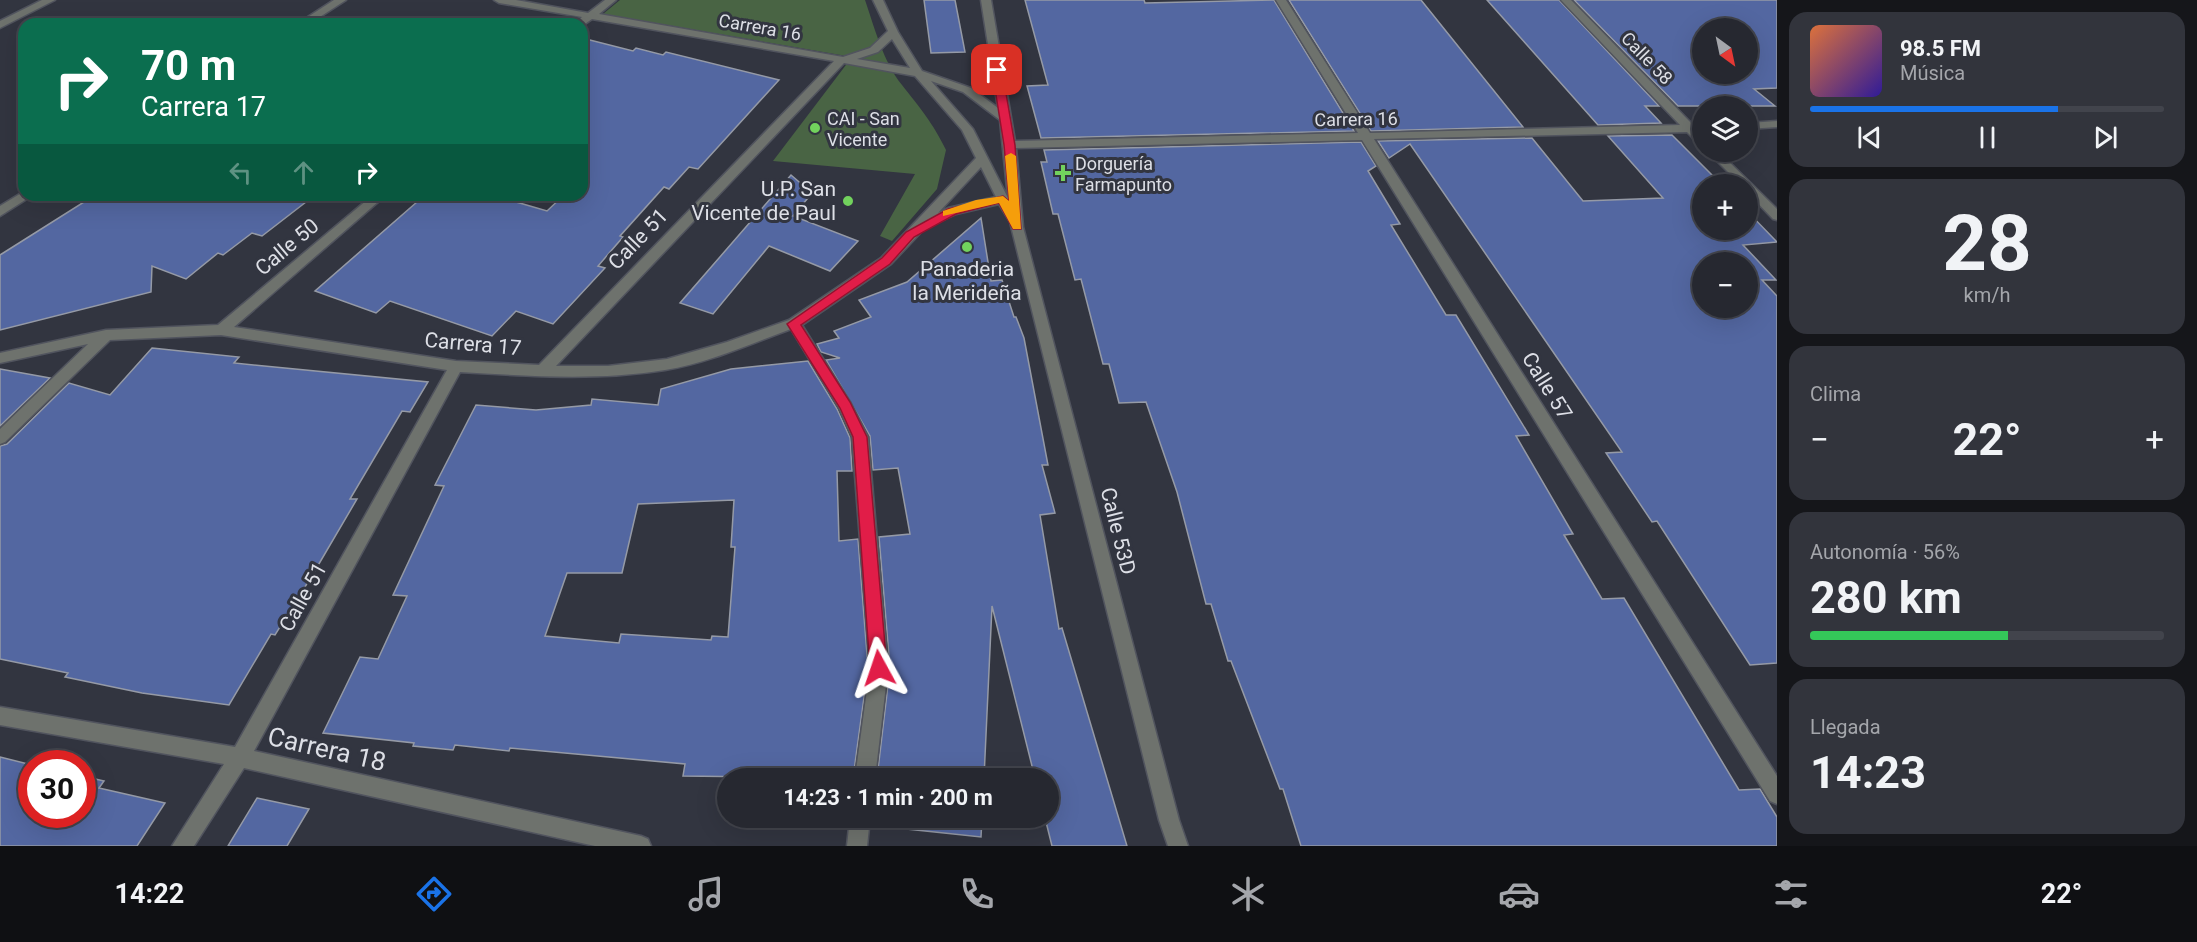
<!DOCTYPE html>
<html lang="es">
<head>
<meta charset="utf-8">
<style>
  :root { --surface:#262830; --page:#32343c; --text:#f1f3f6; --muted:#a4a6ab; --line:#42444c; --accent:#1a73e8 }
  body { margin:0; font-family:Roboto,sans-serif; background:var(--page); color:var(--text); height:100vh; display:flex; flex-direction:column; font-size:22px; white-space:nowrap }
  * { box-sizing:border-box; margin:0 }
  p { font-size:20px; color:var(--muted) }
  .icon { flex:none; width:33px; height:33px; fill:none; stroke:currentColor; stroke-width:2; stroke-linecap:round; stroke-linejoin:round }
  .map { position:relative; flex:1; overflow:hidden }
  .drawer { display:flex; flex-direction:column; gap:12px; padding:12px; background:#15161a; width:420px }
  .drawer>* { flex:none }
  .top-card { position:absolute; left:18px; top:18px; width:570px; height:183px; border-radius:18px; box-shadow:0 6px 24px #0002,0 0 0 2px var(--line); background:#0b6e4f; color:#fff; overflow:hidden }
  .needle { width:39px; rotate:147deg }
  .buttons { position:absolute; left:1692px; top:18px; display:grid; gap:12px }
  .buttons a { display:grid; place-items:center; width:66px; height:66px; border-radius:50%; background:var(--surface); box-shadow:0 6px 24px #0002,0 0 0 2px var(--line); font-size:30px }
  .speed { position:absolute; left:18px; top:750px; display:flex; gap:12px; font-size:30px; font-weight:700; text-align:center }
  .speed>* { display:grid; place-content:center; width:78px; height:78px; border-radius:50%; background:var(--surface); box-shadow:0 6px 24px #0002,0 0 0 2px var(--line); line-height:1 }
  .speed .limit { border:9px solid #d22; background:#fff; color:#111 }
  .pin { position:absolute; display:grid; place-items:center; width:51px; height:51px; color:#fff; margin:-26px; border-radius:12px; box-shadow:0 3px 9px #0006 }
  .me { position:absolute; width:66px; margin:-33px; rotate:355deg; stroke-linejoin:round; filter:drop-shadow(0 0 4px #0008) }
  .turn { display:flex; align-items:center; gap:21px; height:126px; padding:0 24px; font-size:27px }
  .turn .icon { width:78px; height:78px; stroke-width:2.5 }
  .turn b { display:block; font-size:42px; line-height:51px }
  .lanes { display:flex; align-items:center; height:57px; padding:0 24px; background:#0003; justify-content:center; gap:30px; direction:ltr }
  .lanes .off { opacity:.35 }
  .big { font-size:45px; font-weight:700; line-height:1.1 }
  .drawer .tile { flex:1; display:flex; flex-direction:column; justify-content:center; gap:9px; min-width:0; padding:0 21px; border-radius:18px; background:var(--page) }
  .drawer .dial { align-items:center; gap:0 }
  .dial b { font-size:78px; line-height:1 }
  .song { display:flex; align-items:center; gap:18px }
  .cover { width:72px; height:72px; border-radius:9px; background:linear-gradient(135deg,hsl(20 70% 55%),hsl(250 70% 35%)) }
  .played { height:6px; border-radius:3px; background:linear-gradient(90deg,var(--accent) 70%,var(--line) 70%) }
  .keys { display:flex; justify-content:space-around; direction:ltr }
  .heat { display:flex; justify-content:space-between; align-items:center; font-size:33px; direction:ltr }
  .charge { height:9px; border-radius:4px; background:linear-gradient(90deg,#34c759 56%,var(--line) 0) }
  .trip { position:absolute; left:717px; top:768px; width:342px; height:60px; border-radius:30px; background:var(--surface); box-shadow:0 6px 24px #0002,0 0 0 2px var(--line); font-weight:700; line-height:60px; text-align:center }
  .tab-bar { display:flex; height:96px; justify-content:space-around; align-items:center; background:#0f1013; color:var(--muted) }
  .tab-bar .icon { width:42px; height:42px }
  .tab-bar .selected { color:var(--accent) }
  .tab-bar b { font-size:27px; color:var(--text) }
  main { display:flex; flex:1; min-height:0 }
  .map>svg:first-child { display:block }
  .green { fill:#496444 }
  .building { fill:#5367a1; stroke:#959aa6; stroke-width:1.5; fill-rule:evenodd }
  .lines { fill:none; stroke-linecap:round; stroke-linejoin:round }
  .minor-casing { stroke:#51545e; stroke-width:3 }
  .minor { fill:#6e726d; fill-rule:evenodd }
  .route { fill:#e11d48; stroke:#92132f; stroke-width:1.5 }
  .slow { fill:#f59e0b }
  .poi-dot { fill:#72d25d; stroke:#323540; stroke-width:2 }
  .labels { text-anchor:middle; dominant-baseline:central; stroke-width:6; stroke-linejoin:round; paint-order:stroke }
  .far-street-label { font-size:18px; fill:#dddfe6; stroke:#323540 }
  .far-poi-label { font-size:18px; fill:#dddfe6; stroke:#323540; text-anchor:start }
  .poi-label { font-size:21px; fill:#dddfe6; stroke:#323540; text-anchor:end }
  .street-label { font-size:21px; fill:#dddfe6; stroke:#323540 }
  .near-street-label { font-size:26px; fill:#dddfe6; stroke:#323540 }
</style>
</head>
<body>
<main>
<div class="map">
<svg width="1777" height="846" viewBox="0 0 1777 846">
  <rect width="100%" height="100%" fill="#323540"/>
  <path class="green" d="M 620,0 L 865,0 C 875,29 883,61 902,85 C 920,108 933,123 946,150 L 937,189 L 892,241 L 880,236 L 915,174 L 773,161 L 852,57 L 603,14 Z"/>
  <g class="building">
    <path d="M 924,0 L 955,0 L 965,52 L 931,53 Z"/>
    <path d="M 1025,0 L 1144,0 L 1145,3 L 1274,0 L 1354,131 L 1041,138 L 1027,86 L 1048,85 Z"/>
    <path d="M 1289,0 L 1421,0 L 1523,127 L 1371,131 Z"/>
    <path d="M 1487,0 L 1559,0 L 1659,106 L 1645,106 L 1661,123 L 1598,125 Z"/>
    <path d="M 1574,0 L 1777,0 L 1777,88 L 1754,89 L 1775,106 L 1678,106 ZM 1702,28 L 1748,28 L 1748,74 L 1702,74 Z"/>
    <path d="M 582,38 L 633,51 L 636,48 L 663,55 L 666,52 L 779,80 L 698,169 L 689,167 L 669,189 L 664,187 L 620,236 L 623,237 L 598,266 L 605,268 L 553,324 L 516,311 L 492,336 L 390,301 L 376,313 L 315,291 L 425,195 L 492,195 L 547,211 L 564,195 L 582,195 Z"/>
    <path d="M 1672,135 L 1721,184 L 1702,184 L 1702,230 L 1748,230 L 1748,212 L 1777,242 L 1743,245 L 1776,280 L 1762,280 L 1777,296 L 1777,663 L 1750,665 L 1657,521 L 1652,522 L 1606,453 L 1622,452 L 1410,144 L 1389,158 L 1378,141 L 1532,138 L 1583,201 L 1663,198 L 1608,136 ZM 1702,262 L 1748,262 L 1748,308 L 1702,308 Z"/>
    <path d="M 1361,142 L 1376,166 L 1368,171 L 1400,224 L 1391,225 L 1446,315 L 1456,315 L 1529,435 L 1516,436 L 1573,534 L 1564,535 L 1602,599 L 1624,598 L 1739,790 L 1760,789 L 1777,817 L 1777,846 L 1301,846 L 1283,789 L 1280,789 L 1231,661 L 1228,661 L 1211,604 L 1206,604 L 1177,492 L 1146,402 L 1119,403 L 1109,364 L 1103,364 L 1081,279 L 1075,280 L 1058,214 L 1053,214 L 1041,162 L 1047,162 L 1044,150 Z"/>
    <path d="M 791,175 L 812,193 L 793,216 L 858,241 L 830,271 L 769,246 L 713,314 L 680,303 Z"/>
    <path d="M 95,195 L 315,195 L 262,236 L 252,233 L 223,255 L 218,253 L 186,279 L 152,266 L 151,292 L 0,330 L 0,255 Z"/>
    <path d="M 981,218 L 991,281 L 1002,280 L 1014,317 L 1016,317 L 1024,338 L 1048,465 L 1042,465 L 1055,513 L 1040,515 L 1059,629 L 1062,628 L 1127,846 L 1052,846 L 1045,818 L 1048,818 L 1048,778 L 1035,778 L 992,606 L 984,778 L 877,778 L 890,668 L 879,537 L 910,534 L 898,468 L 873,470 L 870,436 L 826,360 L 840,358 L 821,352 L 817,344 L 839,338 L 834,331 L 871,317 L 859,300 L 907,282 Z"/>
    <path d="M 152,348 L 239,357 L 234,363 L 428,382 L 410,412 L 402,411 L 350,499 L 357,499 L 313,574 L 275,635 L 271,634 L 229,705 L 142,693 L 65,677 L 68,673 L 0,659 L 0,446 L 7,444 L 69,383 L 110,395 Z"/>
    <path d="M 808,361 L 837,409 L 850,438 L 852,471 L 837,471 L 839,541 L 858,539 L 868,668 L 853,778 L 683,776 L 685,764 L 510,748 L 509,751 L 455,745 L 453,750 L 413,746 L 414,743 L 323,733 L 360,657 L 378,659 L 407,596 L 393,595 L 444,486 L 435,485 L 476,405 L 536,410 L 591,405 L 592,399 L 658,405 L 661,389 L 731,369 ZM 734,500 L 731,547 L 735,547 L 728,637 L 712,636 L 711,640 L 621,634 L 619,643 L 545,636 L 567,573 L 622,573 L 638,504 Z"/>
    <path d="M 0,369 L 50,378 L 0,426 Z"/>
    <path d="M 0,757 L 32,765 L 32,814 L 82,814 L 82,776 L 104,781 L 99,788 L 165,803 L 137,846 L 0,846 Z"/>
    <path d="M 257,798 L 309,809 L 287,846 L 228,846 Z"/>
    <path d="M 889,818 L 982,818 L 981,837 L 888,827 Z"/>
  </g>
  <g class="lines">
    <defs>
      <g id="minor">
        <path d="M 42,0 L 55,0 L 0,28 L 0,21 Z"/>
        <path d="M 334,0 L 346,0 L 309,24 L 297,24 Z"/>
        <path d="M 494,0 L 516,0 L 588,13 L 605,0 L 616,0 L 599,14 L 843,57 L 870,48 L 888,31 L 873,0 L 883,0 L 898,32 L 922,71 L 971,88 L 998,108 L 981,0 L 991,0 L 1015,141 L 1358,133 L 1276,0 L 1286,0 L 1370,133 L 1680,125 L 1561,0 L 1571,0 L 1693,125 L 1702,125 L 1702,131 L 1699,131 L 1702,135 L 1702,144 L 1698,143 L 1687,132 L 1374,139 L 1777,776 L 1777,804 L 1770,801 L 1362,140 L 1016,148 L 1023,227 L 1179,820 L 1188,846 L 1168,846 L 1159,820 L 1010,222 L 999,204 L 956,214 L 924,229 L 891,264 L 802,325 L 850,402 L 868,437 L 888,668 L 875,778 L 855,778 L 870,668 L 852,437 L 839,408 L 791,329 C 750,344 708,363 665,370 C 597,381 529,376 460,372 L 254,751 L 641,836 L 648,839 L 651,846 L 595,846 L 244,768 L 194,846 L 172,846 L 224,764 L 0,725 L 0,707 L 235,747 L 447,370 L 221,335 L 110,340 L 5,442 L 0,444 L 0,429 L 88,344 L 0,363 L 0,353 L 106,330 L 218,325 L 373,195 L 386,195 L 234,327 L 456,361 L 539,365 L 834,61 L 592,19 L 582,26 L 582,24 L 575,24 L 582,17 L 499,3 ZM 892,39 L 910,68 L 857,59 L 878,52 ZM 844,63 L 915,76 L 962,130 L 976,158 L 881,258 L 789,320 L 727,342 L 667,359 L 608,366 L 556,366 ZM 931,81 L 963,92 L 1000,120 L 1008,198 L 973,129 ZM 981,167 L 996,197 L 948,208 L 938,213 Z"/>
        <path d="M 1777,121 L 1777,127 L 1748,129 L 1748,123 Z"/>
        <path d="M 1708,152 L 1719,152 L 1777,209 L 1777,220 L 1773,219 L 1748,193 L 1748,184 L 1740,184 Z"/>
        <path d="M 23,192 L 24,195 L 33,195 L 0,216 L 0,206 Z"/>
        <path d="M 850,818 L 870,818 L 867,846 L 847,846 Z"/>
      </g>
    </defs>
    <use href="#minor" class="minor-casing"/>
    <use href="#minor" class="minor"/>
  </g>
  <path class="route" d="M 997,68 L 1002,70 L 1015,145 L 1021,229 L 1013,229 L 999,203 L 956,214 L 914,237 L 890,264 L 801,325 L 850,402 L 867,437 L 887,668 L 884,673 L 879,676 L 873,673 L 870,668 L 853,437 L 840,408 L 787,324 L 882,258 L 906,232 L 948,209 L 1003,196 L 1009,201 L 1004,145 L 992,70 Z"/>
  <path class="slow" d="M 1011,153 L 1016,156 L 1021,229 L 1013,229 L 999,203 L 943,216 L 943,211 L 976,200 L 1003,196 L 1009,201 L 1005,156 Z"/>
  <g class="poi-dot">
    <circle cx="815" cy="128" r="6"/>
    <path d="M1060 164h6v6h6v6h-6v6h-6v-6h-6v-6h6z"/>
    <circle cx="848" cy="201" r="6"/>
    <circle cx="967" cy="247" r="6"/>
  </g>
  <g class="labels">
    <g class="far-street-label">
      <text transform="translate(760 27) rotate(10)">Carrera 16</text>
      <text transform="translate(1647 58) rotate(46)">Calle 58</text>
      <text transform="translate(1356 119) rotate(-1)">Carrera 16</text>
    </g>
    <g class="far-poi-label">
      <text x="827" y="118">CAI - San<tspan x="827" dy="21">Vicente</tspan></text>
      <text x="1075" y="163">Dorguería<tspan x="1075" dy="21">Farmapunto</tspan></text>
    </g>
    <g class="poi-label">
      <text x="836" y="189">U.P. San<tspan x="836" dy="24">Vicente de Paul</tspan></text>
      <text x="967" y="269" text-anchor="middle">Panaderia<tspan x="967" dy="24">la Merideña</tspan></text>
    </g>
    <g class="street-label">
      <text transform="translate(638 239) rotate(-46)">Calle 51</text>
      <text transform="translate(287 247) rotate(-40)">Calle 50</text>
      <text transform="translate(473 344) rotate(5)">Carrera 17</text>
      <text transform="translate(1547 386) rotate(58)">Calle 57</text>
      <text transform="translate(1118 531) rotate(76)">Calle 53D</text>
      <text transform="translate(303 597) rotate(-61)">Calle 51</text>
    </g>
    <g class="near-street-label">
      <text transform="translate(327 749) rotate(13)">Carrera 18</text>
    </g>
  </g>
</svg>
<div class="buttons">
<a><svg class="needle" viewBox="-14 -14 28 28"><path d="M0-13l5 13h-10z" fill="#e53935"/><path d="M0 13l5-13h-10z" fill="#a4a6ab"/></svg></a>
<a><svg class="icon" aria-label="layers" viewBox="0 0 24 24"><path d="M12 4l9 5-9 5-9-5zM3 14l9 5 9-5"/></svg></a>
<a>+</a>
<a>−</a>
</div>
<div class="speed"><div class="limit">30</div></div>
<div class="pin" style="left:997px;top:70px;background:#d93025"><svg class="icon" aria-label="arrive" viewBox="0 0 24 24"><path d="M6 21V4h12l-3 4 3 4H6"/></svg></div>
<svg class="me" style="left:879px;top:668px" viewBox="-20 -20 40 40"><path d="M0-17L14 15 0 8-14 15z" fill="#e11d48" stroke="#fff" stroke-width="4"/></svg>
<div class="trip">14:23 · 1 min · 200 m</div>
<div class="top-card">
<div class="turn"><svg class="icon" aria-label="right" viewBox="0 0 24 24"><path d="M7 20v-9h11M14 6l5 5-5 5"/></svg><div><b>70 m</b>Carrera 17</div></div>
<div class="lanes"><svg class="icon off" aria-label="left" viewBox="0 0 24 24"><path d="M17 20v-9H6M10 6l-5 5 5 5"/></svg><svg class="icon off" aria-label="ahead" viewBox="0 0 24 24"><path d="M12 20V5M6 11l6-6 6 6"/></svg><svg class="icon" aria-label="right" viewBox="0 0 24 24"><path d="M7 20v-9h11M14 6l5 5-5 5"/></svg></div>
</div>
</div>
<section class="drawer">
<div class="tile">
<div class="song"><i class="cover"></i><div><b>98.5 FM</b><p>Música</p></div></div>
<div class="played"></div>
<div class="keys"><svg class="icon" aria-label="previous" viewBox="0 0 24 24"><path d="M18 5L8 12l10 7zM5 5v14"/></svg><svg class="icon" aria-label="pause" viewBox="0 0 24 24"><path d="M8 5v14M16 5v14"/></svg><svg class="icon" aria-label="next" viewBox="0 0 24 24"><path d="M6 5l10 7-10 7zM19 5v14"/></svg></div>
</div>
<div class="tile dial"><b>28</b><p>km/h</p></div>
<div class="tile"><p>Clima</p>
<div class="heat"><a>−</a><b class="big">22°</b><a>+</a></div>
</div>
<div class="tile"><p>Autonomía · 56%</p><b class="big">280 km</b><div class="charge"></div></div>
<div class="tile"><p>Llegada</p><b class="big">14:23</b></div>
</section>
</main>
<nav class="tab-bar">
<b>14:22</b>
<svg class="icon selected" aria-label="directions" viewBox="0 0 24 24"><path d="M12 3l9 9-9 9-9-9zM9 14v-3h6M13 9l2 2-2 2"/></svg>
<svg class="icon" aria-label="music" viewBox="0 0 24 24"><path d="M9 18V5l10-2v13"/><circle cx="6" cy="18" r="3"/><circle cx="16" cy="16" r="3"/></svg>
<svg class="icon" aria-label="phone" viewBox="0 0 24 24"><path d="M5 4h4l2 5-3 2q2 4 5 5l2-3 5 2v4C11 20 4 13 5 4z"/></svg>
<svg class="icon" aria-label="climate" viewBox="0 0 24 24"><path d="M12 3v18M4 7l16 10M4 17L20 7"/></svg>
<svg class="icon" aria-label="car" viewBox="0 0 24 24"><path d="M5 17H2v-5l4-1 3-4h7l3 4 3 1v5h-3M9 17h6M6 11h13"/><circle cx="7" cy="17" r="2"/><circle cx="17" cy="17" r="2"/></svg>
<svg class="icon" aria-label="filters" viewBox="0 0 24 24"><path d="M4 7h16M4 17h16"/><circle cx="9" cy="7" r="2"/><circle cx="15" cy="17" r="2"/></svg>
<b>22°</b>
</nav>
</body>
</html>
